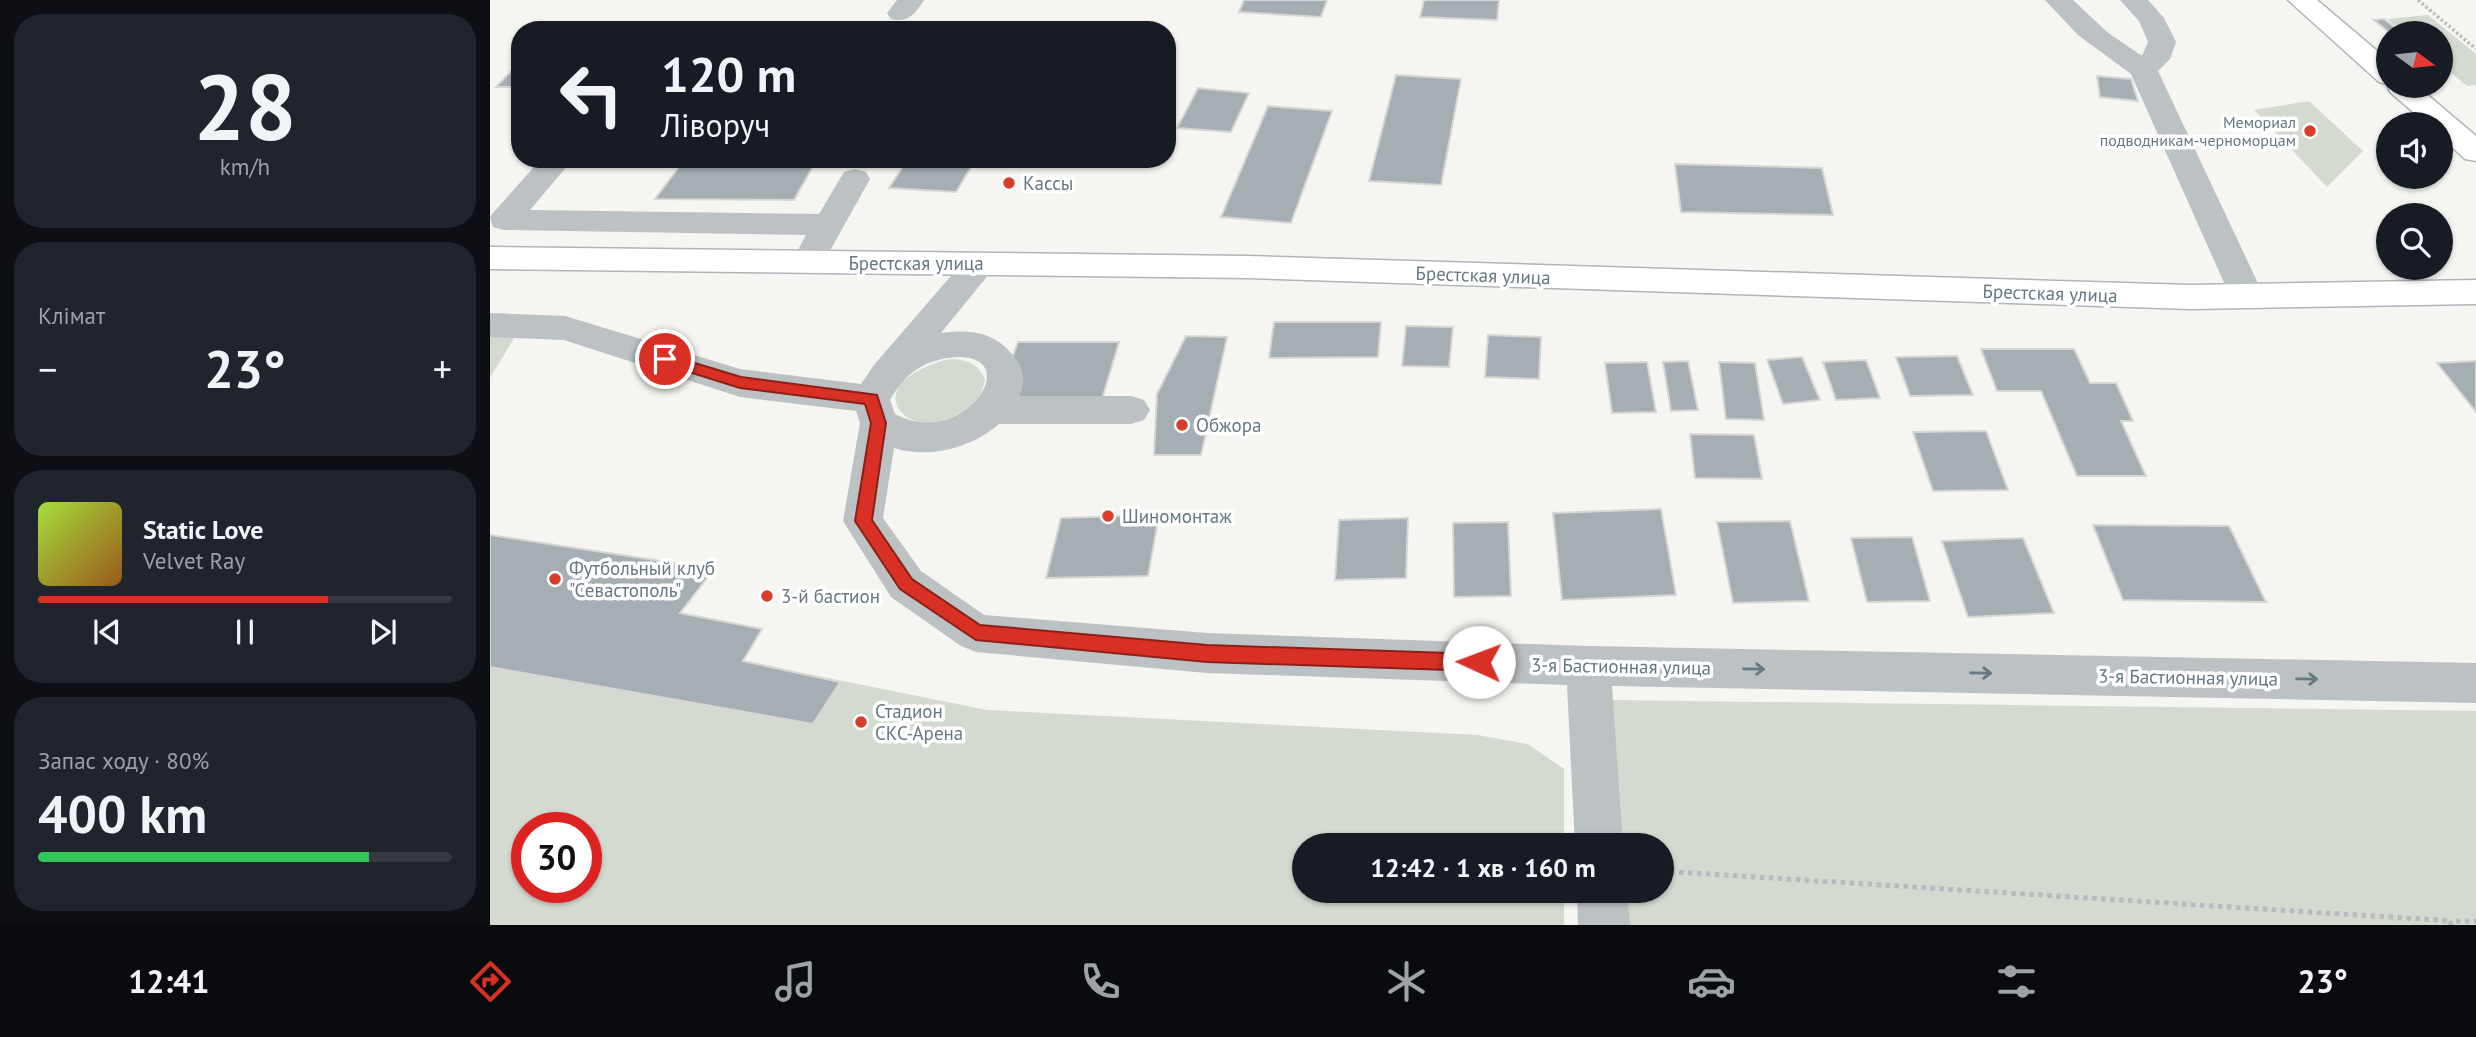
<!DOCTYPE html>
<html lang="uk">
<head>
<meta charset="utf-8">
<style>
  :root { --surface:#171b24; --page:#20242c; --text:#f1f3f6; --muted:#9ea1a6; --line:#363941; --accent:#d93025 }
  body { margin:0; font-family:"PT Sans",sans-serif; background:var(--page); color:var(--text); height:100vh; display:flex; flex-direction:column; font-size:26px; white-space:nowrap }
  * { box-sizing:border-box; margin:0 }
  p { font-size:23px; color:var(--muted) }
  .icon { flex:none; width:38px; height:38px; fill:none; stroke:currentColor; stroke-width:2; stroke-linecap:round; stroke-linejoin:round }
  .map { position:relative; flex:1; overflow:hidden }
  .details { display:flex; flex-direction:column; gap:14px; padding:14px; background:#0d0f14; width:490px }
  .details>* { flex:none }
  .banner { position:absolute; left:21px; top:21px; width:665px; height:147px; border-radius:28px; box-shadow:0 2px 5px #0004; background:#171b24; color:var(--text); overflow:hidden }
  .needle { width:46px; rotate:105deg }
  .fabs { position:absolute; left:1886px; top:21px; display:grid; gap:14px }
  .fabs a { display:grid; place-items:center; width:77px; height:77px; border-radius:50%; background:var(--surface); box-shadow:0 2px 5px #0004; font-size:35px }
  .speed { position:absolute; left:21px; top:812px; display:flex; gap:14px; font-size:35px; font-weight:700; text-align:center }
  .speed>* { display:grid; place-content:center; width:91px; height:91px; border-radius:50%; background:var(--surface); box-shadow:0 2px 5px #0004; line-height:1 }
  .speed .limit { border:10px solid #d22; background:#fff; color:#111 }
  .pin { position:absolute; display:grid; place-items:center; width:60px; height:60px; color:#fff; margin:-30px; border:4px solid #fff; border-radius:50%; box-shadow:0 2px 7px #0007 }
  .me { position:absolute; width:77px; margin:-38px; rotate:272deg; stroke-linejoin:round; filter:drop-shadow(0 0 5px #0008) }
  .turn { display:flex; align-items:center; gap:24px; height:147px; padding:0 35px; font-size:32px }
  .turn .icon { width:91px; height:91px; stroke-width:2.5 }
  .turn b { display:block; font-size:49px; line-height:60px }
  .big { font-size:52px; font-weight:800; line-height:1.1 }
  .details .widget { flex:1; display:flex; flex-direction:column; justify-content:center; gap:10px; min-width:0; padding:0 24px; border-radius:28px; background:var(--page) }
  .details .dial { align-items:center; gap:0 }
  .dial b { font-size:91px; line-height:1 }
  .song { display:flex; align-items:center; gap:21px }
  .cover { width:84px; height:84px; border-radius:10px; background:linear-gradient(135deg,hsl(80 70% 55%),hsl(30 70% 35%)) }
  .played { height:7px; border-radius:4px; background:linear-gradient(90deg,var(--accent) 70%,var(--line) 70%) }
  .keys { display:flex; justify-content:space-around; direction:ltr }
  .heat { display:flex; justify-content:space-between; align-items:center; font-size:38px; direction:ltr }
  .charge { height:10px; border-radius:5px; background:linear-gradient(90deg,#34c759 80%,var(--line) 0) }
  .trip { position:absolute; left:802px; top:833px; width:382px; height:70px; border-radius:35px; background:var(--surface); box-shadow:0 2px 5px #0004; font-weight:800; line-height:70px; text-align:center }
  .tabs { display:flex; height:112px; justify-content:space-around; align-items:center; background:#090b0e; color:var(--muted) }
  .tabs .icon { width:49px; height:49px }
  .tabs .on { color:var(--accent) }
  .tabs b { font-size:32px; color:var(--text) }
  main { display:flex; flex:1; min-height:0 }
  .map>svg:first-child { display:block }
  .green { fill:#d5dad1; fill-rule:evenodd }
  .building { fill:#a5aeb2; stroke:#d6d6d4; stroke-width:2 }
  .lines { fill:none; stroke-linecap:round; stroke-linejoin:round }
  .major-casing { stroke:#b0b5b8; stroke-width:3 }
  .path-far1 { stroke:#b8bbbd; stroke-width:3.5; stroke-dasharray:2.5 2.5; stroke-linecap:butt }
  .path { stroke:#b8bbbd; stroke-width:5; stroke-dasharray:4.5 4.5; stroke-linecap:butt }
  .minor { fill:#bcc1c3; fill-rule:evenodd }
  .major { fill:#fff; fill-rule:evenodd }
  .oneway { stroke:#667881 }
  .route { fill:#d93025; stroke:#8d1f18; stroke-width:2 }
  .poi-dot { fill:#d93e2d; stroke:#fff; stroke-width:2.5 }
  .labels { text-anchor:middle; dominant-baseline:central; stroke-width:7; stroke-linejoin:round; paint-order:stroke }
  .far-poi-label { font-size:16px; fill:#667881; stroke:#fff; text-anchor:end }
  .poi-label { font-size:19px; fill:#667881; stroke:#fff; text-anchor:start }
  .street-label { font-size:19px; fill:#667881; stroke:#fff }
</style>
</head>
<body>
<main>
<section class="details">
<div class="widget dial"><b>28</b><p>km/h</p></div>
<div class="widget"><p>Клімат</p>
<div class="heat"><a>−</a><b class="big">23°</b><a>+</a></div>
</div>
<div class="widget">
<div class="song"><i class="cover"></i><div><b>Static Love</b><p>Velvet Ray</p></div></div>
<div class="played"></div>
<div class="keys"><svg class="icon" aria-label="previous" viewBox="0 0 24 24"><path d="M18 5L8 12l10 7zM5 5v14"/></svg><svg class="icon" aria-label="pause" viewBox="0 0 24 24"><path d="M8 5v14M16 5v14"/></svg><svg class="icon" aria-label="next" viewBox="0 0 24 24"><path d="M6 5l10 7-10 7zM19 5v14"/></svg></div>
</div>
<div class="widget"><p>Запас ходу · 80%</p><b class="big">400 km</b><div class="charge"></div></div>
</section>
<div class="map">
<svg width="1986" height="925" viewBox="0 0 1986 925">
  <rect width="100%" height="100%" fill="#f5f5f1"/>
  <g class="green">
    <path d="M 1938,15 L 1986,54 L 1986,85 L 1977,86 L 1951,64 L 1951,33 L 1914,33 L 1897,19 Z"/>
    <path d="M 1819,101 L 1873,151 L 1837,187 L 1764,110 Z"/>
    <path d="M 0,329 L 29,330 L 0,378 Z"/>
    <path d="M 461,359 C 478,360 489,364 495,380 C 493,388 491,395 487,400 C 472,418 430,433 412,413 C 387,384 441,362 461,359 Z"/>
    <path d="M 0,535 L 224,569 L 190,613 L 272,629 L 253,661 L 497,710 L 988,735 L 1038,744 L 1074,769 L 1074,845 L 814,845 L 814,891 L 1074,891 L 1074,925 L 0,925 ZM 37,828 L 96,828 L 96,887 L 37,887 Z"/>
    <path d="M 1122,700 L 1986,711 L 1986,925 L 1126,925 L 1125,891 L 1171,891 L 1171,845 L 1124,845 Z"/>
  </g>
  <g class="building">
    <path d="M 754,0 L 837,0 L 831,17 L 749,12 Z"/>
    <path d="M 934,0 L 1009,0 L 1007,20 L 930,17 Z"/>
    <path d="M 1894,19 L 1912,33 L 1900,33 L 1884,20 Z"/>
    <path d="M 30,62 L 30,87 L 6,87 Z"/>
    <path d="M 906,75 L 971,79 L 951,185 L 879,181 Z"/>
    <path d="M 1607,76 L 1641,79 L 1648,101 L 1610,97 Z"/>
    <path d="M 708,88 L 759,93 L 741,132 L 687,128 Z"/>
    <path d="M 778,106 L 842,111 L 801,223 L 731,217 Z"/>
    <path d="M 195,159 L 327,159 L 304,200 L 165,199 Z"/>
    <path d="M 418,159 L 486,159 L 466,192 L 399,188 Z"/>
    <path d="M 1185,164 L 1332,168 L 1343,215 L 1191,212 Z"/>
    <path d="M 784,322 L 891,322 L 888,357 L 779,358 Z"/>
    <path d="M 916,326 L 963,327 L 959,367 L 912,366 Z"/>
    <path d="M 998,335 L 1051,337 L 1049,379 L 995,377 Z"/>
    <path d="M 696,336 L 737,337 L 711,455 L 664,455 L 667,394 Z"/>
    <path d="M 528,342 L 629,342 L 610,406 L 505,406 Z"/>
    <path d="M 1491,349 L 1584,349 L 1600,383 L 1626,383 L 1643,421 L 1631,421 L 1656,476 L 1587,476 L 1551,391 L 1507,391 Z"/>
    <path d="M 1467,356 L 1483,395 L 1420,396 L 1406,357 Z"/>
    <path d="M 1312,357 L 1330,400 L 1293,404 L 1277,360 Z"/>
    <path d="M 1376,360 L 1390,398 L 1346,400 L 1333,362 Z"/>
    <path d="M 1198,361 L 1208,410 L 1181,411 L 1173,362 Z"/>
    <path d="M 1986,361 L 1986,412 L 1947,363 Z"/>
    <path d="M 1157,362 L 1166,412 L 1122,413 L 1115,363 Z"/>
    <path d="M 1229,362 L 1265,363 L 1274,420 L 1236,419 Z"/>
    <path d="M 1496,431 L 1518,490 L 1443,491 L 1423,432 Z"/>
    <path d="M 1200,434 L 1264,435 L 1272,479 L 1205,478 Z"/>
    <path d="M 1171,509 L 1186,595 L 1072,600 L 1063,513 Z"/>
    <path d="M 669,515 L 658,576 L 556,578 L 571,518 Z"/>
    <path d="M 918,518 L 916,578 L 845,580 L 849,520 Z"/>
    <path d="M 1300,521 L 1319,601 L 1243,603 L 1227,522 Z"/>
    <path d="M 1018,522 L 1021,596 L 964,597 L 963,523 Z"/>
    <path d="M 1603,525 L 1739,526 L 1776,602 L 1633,600 Z"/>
    <path d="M 0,535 L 224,569 L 190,613 L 272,629 L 253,661 L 350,682 L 323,724 L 0,667 Z"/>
    <path d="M 1422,537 L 1440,601 L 1377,602 L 1361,538 Z"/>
    <path d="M 1533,538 L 1564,613 L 1478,617 L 1452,541 Z"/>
  </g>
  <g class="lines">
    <defs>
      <g id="major">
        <path d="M 1798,0 L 1827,0 L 1899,61 L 1899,86 L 1927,86 L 1986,136 L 1986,161 L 1975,159 L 1951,137 L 1951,124 L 1937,124 L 1900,92 L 1897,84 L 1889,82 Z"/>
        <path d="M 0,247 L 758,256 L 1700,285 L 1986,280 L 1986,304 L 1700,309 L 758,278 L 0,269 Z"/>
      </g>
    </defs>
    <use href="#major" class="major-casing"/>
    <path class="path-far1" d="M 1928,0 L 1986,49"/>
    <g class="path">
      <path d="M 1171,871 L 1962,921"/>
      <path d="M 1959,925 L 1962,921 L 1986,921"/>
    </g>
    <g class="minor">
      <path d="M 407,0 L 434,0 C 425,14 418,23 401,19 L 397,13 Z"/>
      <path d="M 1555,0 L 1583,0 L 1617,32 L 1652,56 L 1658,42 L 1649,21 L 1630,0 L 1658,0 L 1674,18 L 1686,42 L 1680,59 L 1668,71 L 1774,296 L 1769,304 L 1757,308 L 1745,304 L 1740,296 L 1641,74 L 1588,35 Z"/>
      <path d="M 51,159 L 74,159 L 78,165 L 40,210 L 329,214 L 354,172 L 365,169 L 376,172 L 380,179 L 337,256 L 325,259 L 313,256 L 309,248 L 316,235 L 14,230 L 3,227 L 0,217 L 3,213 Z"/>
      <path d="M 491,252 L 503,255 L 508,263 L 451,333 C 485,328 511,334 529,364 C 534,374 535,386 529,396 L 641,396 L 654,400 L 660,410 L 654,420 L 641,424 L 509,424 C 481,448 440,459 404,448 L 393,518 L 431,571 L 494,615 L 717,633 L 1098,646 L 1986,663 L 1986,703 L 1122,686 L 1133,845 L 1085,845 L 1077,685 L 717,673 L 486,652 L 471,646 L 401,597 L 353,521 L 370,423 L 366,411 L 250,397 L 74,340 L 0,337 L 0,313 L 75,316 L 250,369 L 371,384 L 384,365 L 479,255 ZM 466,357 C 537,355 473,451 405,414 L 400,400 C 416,373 433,360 466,357 Z"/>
      <path d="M 1087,891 L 1137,891 L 1140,925 L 1088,925 Z"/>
    </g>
    <use href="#major" class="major"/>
  </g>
  <defs><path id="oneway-shaft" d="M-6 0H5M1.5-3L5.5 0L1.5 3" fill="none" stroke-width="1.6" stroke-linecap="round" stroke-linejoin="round" transform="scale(1.75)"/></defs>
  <g class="oneway">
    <use href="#oneway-shaft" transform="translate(1264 669) rotate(1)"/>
    <use href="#oneway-shaft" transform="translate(1491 673) rotate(1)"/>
    <use href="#oneway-shaft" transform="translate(1817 679) rotate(1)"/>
  </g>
  <path class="route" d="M 175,354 L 251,377 L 387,395 L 396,423 L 382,520 L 422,579 L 490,625 L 717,645 L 989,654 L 995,657 L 998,662 L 995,668 L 989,671 L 717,662 L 486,640 L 410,589 L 365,521 L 381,423 L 375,404 L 250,388 L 170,363 L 168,359 L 170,355 Z"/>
  <g class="poi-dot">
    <circle cx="1820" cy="131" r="7"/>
    <circle cx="519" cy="183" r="7"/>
    <circle cx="692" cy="425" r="7"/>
    <circle cx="618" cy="516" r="7"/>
    <circle cx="65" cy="579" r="7"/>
    <circle cx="277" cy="596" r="7"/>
    <circle cx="371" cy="722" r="7"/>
  </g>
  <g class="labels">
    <g class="far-poi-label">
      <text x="1806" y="122">Мемориал<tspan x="1806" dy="18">подводникам-черноморцам</tspan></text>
    </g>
    <g class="poi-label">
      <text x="533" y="183">Кассы</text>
      <text x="706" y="425">Обжора</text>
      <text x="632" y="516">Шиномонтаж</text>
      <text x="79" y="568">Футбольный клуб<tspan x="79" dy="22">"Севастополь"</tspan></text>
      <text x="291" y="596">3-й бастион</text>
      <text x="385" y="711">Стадион<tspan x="385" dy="22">СКС-Арена</tspan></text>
    </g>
    <g class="street-label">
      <text x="426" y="263">Брестская улица</text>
      <text transform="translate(993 275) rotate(2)">Брестская улица</text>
      <text transform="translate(1560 293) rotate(2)">Брестская улица</text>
      <text transform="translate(1131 666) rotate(1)">3-я Бастионная улица</text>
      <text transform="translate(1698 677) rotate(1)">3-я Бастионная улица</text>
    </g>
  </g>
</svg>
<div class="fabs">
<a><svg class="needle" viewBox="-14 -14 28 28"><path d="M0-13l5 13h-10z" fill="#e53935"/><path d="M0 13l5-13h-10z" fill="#9ea1a6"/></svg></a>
<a><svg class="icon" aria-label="sound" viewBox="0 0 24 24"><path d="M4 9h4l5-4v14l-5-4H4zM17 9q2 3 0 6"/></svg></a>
<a><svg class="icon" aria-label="search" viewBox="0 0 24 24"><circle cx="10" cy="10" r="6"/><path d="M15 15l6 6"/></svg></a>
</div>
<div class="speed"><div class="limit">30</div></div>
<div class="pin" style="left:175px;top:359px;background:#d93025"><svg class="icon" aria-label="arrive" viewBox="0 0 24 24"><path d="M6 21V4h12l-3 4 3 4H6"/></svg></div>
<svg class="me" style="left:989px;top:662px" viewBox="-20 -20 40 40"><circle r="19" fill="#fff"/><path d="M0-13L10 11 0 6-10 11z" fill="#d93025"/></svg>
<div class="trip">12:42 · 1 хв · 160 m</div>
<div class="banner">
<div class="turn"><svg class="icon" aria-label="left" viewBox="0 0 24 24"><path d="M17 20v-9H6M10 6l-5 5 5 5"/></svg><div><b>120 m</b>Ліворуч</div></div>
</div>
</div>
</main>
<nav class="tabs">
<b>12:41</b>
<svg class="icon on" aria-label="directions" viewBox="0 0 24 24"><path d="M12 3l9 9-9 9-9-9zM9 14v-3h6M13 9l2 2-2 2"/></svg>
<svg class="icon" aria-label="music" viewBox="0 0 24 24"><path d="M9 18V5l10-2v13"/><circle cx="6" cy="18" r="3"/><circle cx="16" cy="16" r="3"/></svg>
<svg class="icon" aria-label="phone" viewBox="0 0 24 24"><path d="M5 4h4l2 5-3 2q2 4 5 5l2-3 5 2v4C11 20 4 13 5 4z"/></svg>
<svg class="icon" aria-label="climate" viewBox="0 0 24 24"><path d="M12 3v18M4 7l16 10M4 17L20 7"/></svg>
<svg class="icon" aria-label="car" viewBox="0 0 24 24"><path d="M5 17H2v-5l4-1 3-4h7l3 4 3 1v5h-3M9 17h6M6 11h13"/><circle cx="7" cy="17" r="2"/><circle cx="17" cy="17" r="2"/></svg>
<svg class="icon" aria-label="filters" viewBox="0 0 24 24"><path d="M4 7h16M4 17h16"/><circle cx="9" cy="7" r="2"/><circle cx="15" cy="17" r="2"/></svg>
<b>23°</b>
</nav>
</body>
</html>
